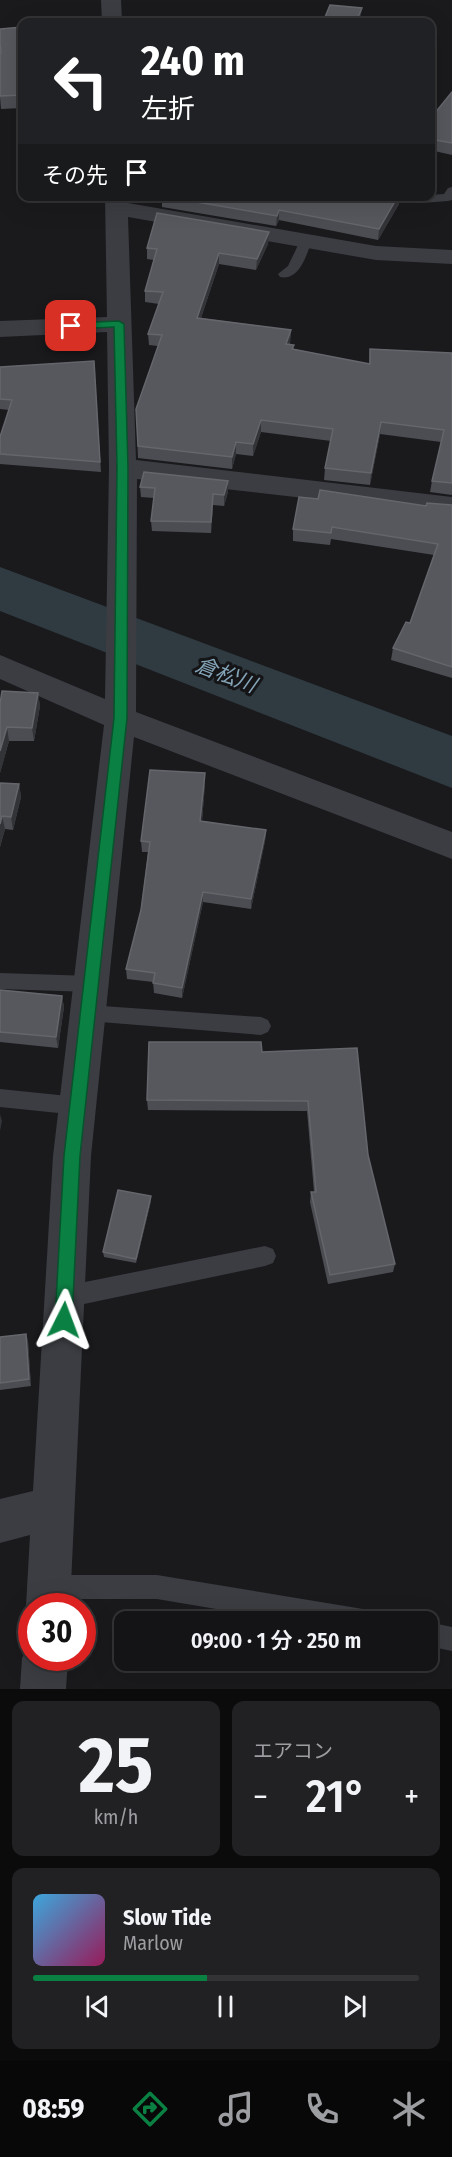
<!DOCTYPE html>
<html lang="ja">
<head>
<meta charset="utf-8">
<style>
  :root { --surface:#141416; --page:#212123; --text:#f1f3f6; --muted:#9d9ea1; --line:#333335; --accent:#0b8043 }
  body { margin:0; font-family:"Fira Sans Condensed","Noto Sans JP",sans-serif; background:var(--page); color:var(--text); height:100vh; display:flex; flex-direction:column; font-size:22px; white-space:nowrap }
  * { box-sizing:border-box; margin:0 }
  p { font-size:20px; color:var(--muted) }
  .icon { flex:none; width:33px; height:33px; fill:none; stroke:currentColor; stroke-width:2; stroke-linecap:round; stroke-linejoin:round }
  .map { position:relative; height:1689px; overflow:hidden }
  .drawer { display:flex; flex-direction:column; gap:12px; padding:12px; background:#0b0b0c; flex:1 }
  .drawer>* { flex:none }
  .guide { position:absolute; left:18px; top:18px; width:417px; height:183px; border-radius:12px; box-shadow:0 6px 24px #0002,0 0 0 2px var(--line); background:#202124; color:#fff; overflow:hidden }
  .speed { position:absolute; left:18px; top:1593px; display:flex; gap:12px; font-size:30px; font-weight:700; text-align:center }
  .speed>* { display:grid; place-content:center; width:78px; height:78px; border-radius:50%; background:var(--surface); box-shadow:0 6px 24px #0002,0 0 0 2px var(--line); line-height:1 }
  .speed .limit { border:9px solid #d22; background:#fff; color:#111 }
  .pin { position:absolute; display:grid; place-items:center; width:51px; height:51px; color:#fff; margin:-26px; border-radius:12px; box-shadow:0 3px 9px #0006 }
  .me { position:absolute; width:66px; margin:-33px; rotate:3deg; stroke-linejoin:round; filter:drop-shadow(0 0 4px #0008) }
  .turn { display:flex; align-items:center; gap:21px; height:126px; padding:0 24px; font-size:27px }
  .turn .icon { width:78px; height:78px; stroke-width:2.5 }
  .turn b { display:block; font-size:42px; line-height:51px }
  .then { display:flex; align-items:center; height:57px; padding:0 24px; background:#0003; gap:12px; font-size:22px }
  .big { font-size:45px; font-weight:600; line-height:1.1 }
  .drawer .tile { flex:1; display:flex; flex-direction:column; justify-content:center; gap:9px; min-width:0; padding:0 21px; border-radius:12px; background:var(--page) }
  .drawer .dial { align-items:center; gap:0 }
  .dial b { font-size:78px; line-height:1 }
  .song { display:flex; align-items:center; gap:18px }
  .cover { width:72px; height:72px; border-radius:9px; background:linear-gradient(135deg,hsl(200 70% 55%),hsl(330 70% 35%)) }
  .played { height:6px; border-radius:3px; background:linear-gradient(90deg,var(--accent) 45%,var(--line) 45%) }
  .keys { display:flex; justify-content:space-around; direction:ltr }
  .heat { display:flex; justify-content:space-between; align-items:center; font-size:33px; direction:ltr }
  .drawer .tiles { flex:1; display:grid; gap:12px; grid-template-columns:1fr 1fr }
  .tile:last-child { grid-column:span 2 }
  .trip { position:absolute; left:114px; top:1611px; width:324px; height:60px; border-radius:12px; background:var(--surface); box-shadow:0 6px 24px #0002,0 0 0 2px var(--line); font-weight:600; line-height:60px; text-align:center }
  .tabs { display:flex; height:96px; justify-content:space-around; align-items:center; background:#080809; color:var(--muted) }
  .tabs .icon { width:42px; height:42px }
  .tabs .active { color:var(--accent) }
  .tabs b { font-size:27px; color:var(--text) }
  .map>svg:first-child { display:block }
  .lines { fill:none; stroke-linecap:round; stroke-linejoin:round }
  .river { fill:#2f3b41; fill-rule:evenodd }
  .service { fill:#3b3d42; fill-rule:evenodd }
  .minor { fill:#3b3d42; fill-rule:evenodd }
  .wall { fill:#4b4d52 }
  .shaded-wall { fill:#333438 }
  .building { fill:#56585d; stroke:#64666c; stroke-width:1.5 }
  .route { fill:#0b8043; stroke:#07532c; stroke-width:1.5 }
  .labels { text-anchor:middle; dominant-baseline:central; stroke-width:6; stroke-linejoin:round; paint-order:stroke }
  .water-label { font-size:21px; font-style:italic; fill:#84a4b7; stroke:#151518 }
</style>
</head>
<body>
<div class="map">
<svg width="452" height="1689" viewBox="0 0 452 1689">
  <rect width="100%" height="100%" fill="#1a1a1d"/>
  <g class="lines">
    <path class="river" d="M 0,567 L 452,736 L 452,788 L 0,611 Z"/>
    <g class="service">
      <path d="M 452,187 L 452,200 L 448,201 L 422,203 L 402,196 L 430,196 L 430,195 L 444,194 L 448,188 Z"/>
      <path d="M 306,237 L 312,241 C 306,255 300,281 280,277 L 278,274 L 288,266 L 300,241 Z"/>
      <path d="M 0,973 L 91,976 L 98,978 L 101,984 L 98,990 L 91,992 L 0,989 Z"/>
      <path d="M 88,1005 L 261,1017 L 268,1020 L 271,1026 L 268,1032 L 261,1035 L 88,1021 L 81,1019 L 78,1013 L 81,1007 Z"/>
      <path d="M 0,1089 L 78,1097 L 85,1100 L 88,1106 L 85,1112 L 78,1115 L 0,1107 Z"/>
      <path d="M 265,1246 L 273,1249 L 276,1256 L 273,1263 L 265,1266 L 65,1308 L 57,1305 L 54,1297 L 57,1289 L 65,1286 Z"/>
      <path d="M 49,1575 L 157,1575 L 369,1610 L 378,1613 L 381,1622 L 292,1622 L 157,1599 L 49,1599 L 40,1596 L 37,1587 L 40,1578 Z"/>
      <path d="M 428,1622 L 452,1627 L 452,1651 L 428,1646 Z"/>
    </g>
    <g class="minor">
      <path d="M 101,0 L 121,0 L 122,22 L 102,22 Z"/>
      <path d="M 105,196 L 128,196 L 128,203 L 376,246 L 452,250 L 452,264 L 376,260 L 128,217 L 136,460 L 452,497 L 452,515 L 137,479 L 136,712 L 452,832 L 452,859 L 134,737 L 91,1156 L 70,1606 L 32,1606 L 32,1620 L 26,1606 L 30,1535 L 0,1543 L 0,1499 L 33,1491 L 53,1156 L 104,725 L 0,679 L 0,655 L 105,699 L 109,468 L 107,332 L 0,337 L 0,321 L 107,317 Z"/>
      <path d="M 32,1641 L 32,1658 L 68,1658 L 66,1689 L 20,1689 L 22,1658 Z"/>
    </g>
  </g>
  <g class="wall">
    <path d="M 22,27 L 22,108 L 1,109 L 0,97 L 0,53 L 1,53 Z"/>
    <path d="M 452,92 L 452,155 L 430,150 L 430,119 Z"/>
    <path d="M 162,196 L 399,196 L 399,204 L 378,240 L 279,220 L 276,226 L 162,207 Z"/>
    <path d="M 269,232 L 268,244 L 256,270 L 219,264 L 201,318 L 291,330 L 290,344 L 294,349 L 369,364 L 370,349 L 452,353 L 452,495 L 430,492 L 432,481 L 441,442 L 380,434 L 370,485 L 324,480 L 325,468 L 331,441 L 261,432 L 253,456 L 236,454 L 232,469 L 138,458 L 136,409 L 158,346 L 149,345 L 148,334 L 159,304 L 145,302 L 145,291 L 154,260 L 147,259 L 147,248 Z"/>
    <path d="M 94,361 L 101,472 L 0,464 L 0,437 L 9,410 L 0,409 L 0,367 Z"/>
    <path d="M 140,487 L 228,492 L 224,506 L 213,505 L 211,533 L 152,531 L 151,521 L 154,498 L 141,497 Z"/>
    <path d="M 318,499 L 426,506 L 452,505 L 452,678 L 391,660 L 393,648 L 410,623 L 434,555 L 331,539 L 330,545 L 293,541 L 293,529 Z"/>
    <path d="M 2,691 L 38,693 L 40,706 L 34,741 L 9,741 L 0,773 Z"/>
    <path d="M 0,783 L 19,784 L 21,797 L 13,830 L 5,829 L 0,847 Z"/>
    <path d="M 205,784 L 202,821 L 266,830 L 265,841 L 251,909 L 203,902 L 182,998 L 154,993 L 153,982 L 127,979 L 126,969 L 141,910 L 148,852 L 142,852 L 141,841 Z"/>
    <path d="M 0,990 L 62,996 L 64,1007 L 58,1048 L 0,1042 Z"/>
    <path d="M 262,1052 L 368,1155 L 395,1264 L 393,1272 L 328,1284 L 310,1202 L 311,1192 L 314,1192 L 307,1111 L 148,1110 L 147,1100 Z"/>
    <path d="M 151,1196 L 151,1201 L 136,1263 L 104,1257 L 103,1252 Z"/>
    <path d="M 26,1334 L 28,1341 L 31,1386 L 0,1390 L 0,1337 Z"/>
  </g>
  <g class="shaded-wall">
    <path d="M 362,8 L 360,22 L 356,22 Z"/>
    <path d="M 398,196 L 399,196 L 399,204 L 378,240 L 379,229 Z"/>
    <path d="M 279,210 L 279,220 L 276,226 L 277,216 Z"/>
    <path d="M 269,232 L 268,244 L 256,270 L 257,259 Z"/>
    <path d="M 219,253 L 219,264 L 197,329 L 197,318 Z"/>
    <path d="M 291,330 L 290,342 L 286,355 L 286,344 Z"/>
    <path d="M 261,420 L 261,432 L 253,456 L 253,444 Z"/>
    <path d="M 381,422 L 380,434 L 370,485 L 371,473 Z"/>
    <path d="M 236,442 L 236,454 L 232,469 L 232,457 Z"/>
    <path d="M 228,481 L 228,492 L 224,506 L 224,495 Z"/>
    <path d="M 213,494 L 213,505 L 211,533 L 211,522 Z"/>
    <path d="M 38,693 L 40,706 L 34,741 L 32,728 Z"/>
    <path d="M 7,727 L 9,741 L 0,773 L 0,751 Z"/>
    <path d="M 205,773 L 205,784 L 201,832 L 200,821 Z"/>
    <path d="M 19,784 L 21,797 L 13,830 L 11,817 Z"/>
    <path d="M 2,816 L 5,829 L 0,847 L 0,824 Z"/>
    <path d="M 266,830 L 265,841 L 251,909 L 251,899 Z"/>
    <path d="M 203,892 L 203,902 L 182,998 L 182,988 Z"/>
    <path d="M 62,996 L 64,1007 L 58,1048 L 56,1037 Z"/>
    <path d="M 0,1114 L 2,1121 L 0,1131 Z"/>
    <path d="M 151,1196 L 151,1201 L 136,1263 L 136,1259 Z"/>
    <path d="M 26,1334 L 28,1341 L 31,1386 L 29,1379 Z"/>
  </g>
  <g class="building">
    <path d="M 330,5 L 362,8 L 356,22 L 323,22 Z"/>
    <path d="M 22,27 L 22,95 L 0,96 L 0,53 L 1,53 L 0,43 L 0,29 Z"/>
    <path d="M 452,92 L 452,143 L 430,139 L 430,119 Z"/>
    <path d="M 162,196 L 398,196 L 379,229 L 279,210 L 277,216 Z"/>
    <path d="M 157,213 L 269,232 L 257,259 L 219,253 L 197,318 L 291,330 L 286,344 L 294,345 L 292,349 L 370,364 L 370,349 L 452,353 L 452,483 L 432,481 L 444,430 L 381,422 L 371,473 L 325,468 L 333,429 L 261,420 L 253,444 L 236,442 L 232,457 L 138,446 L 136,409 L 162,335 L 148,334 L 163,292 L 145,291 L 157,249 L 147,248 Z"/>
    <path d="M 94,361 L 100,462 L 0,454 L 0,437 L 12,400 L 0,399 L 0,367 Z"/>
    <path d="M 144,472 L 228,481 L 224,495 L 213,494 L 211,522 L 151,521 L 155,488 L 140,487 Z"/>
    <path d="M 320,490 L 426,506 L 427,503 L 452,505 L 452,667 L 393,648 L 406,622 L 410,623 L 438,544 L 332,527 L 331,533 L 293,529 L 299,497 L 318,499 Z"/>
    <path d="M 2,691 L 38,693 L 32,728 L 7,727 L 0,751 L 0,704 Z"/>
    <path d="M 150,770 L 205,773 L 200,821 L 266,830 L 251,899 L 203,892 L 182,988 L 153,983 L 155,973 L 126,969 L 141,910 L 150,842 L 141,841 Z"/>
    <path d="M 0,783 L 19,784 L 11,817 L 2,816 L 0,824 Z"/>
    <path d="M 0,990 L 62,996 L 56,1037 L 0,1032 Z"/>
    <path d="M 149,1042 L 261,1042 L 262,1052 L 357,1048 L 368,1155 L 395,1264 L 330,1275 L 311,1192 L 316,1192 L 308,1101 L 147,1100 Z"/>
    <path d="M 118,1190 L 151,1196 L 136,1259 L 103,1252 Z"/>
    <path d="M 26,1334 L 29,1379 L 0,1383 L 0,1337 Z"/>
  </g>
  <path class="route" d="M 119,321 L 124,324 L 128,468 L 127,718 L 80,1156 L 72,1320 L 70,1326 L 64,1328 L 58,1326 L 55,1320 L 64,1156 L 114,718 L 117,468 L 114,327 L 71,329 L 66,326 L 71,323 Z"/>
  <g class="labels">
    <g class="water-label">
      <text transform="translate(226 675) rotate(21)">倉松川</text>
    </g>
  </g>
</svg>
<div class="speed"><div class="limit">30</div></div>
<div class="pin" style="left:71px;top:326px;background:#d93025"><svg class="icon" aria-label="arrive" viewBox="0 0 24 24"><path d="M6 21V4h12l-3 4 3 4H6"/></svg></div>
<svg class="me" style="left:64px;top:1320px" viewBox="-20 -20 40 40"><path d="M0-17L14 15 0 8-14 15z" fill="#0b8043" stroke="#fff" stroke-width="4"/></svg>
<div class="trip">09:00 · 1 分 · 250 m</div>
<div class="guide">
<div class="turn"><svg class="icon" aria-label="left" viewBox="0 0 24 24"><path d="M17 20v-9H6M10 6l-5 5 5 5"/></svg><div><b>240 m</b>左折</div></div>
<div class="then">その先<svg class="icon" aria-label="arrive" viewBox="0 0 24 24"><path d="M6 21V4h12l-3 4 3 4H6"/></svg></div>
</div>
</div>
<section class="drawer">
<div class="tiles">
<div class="tile dial"><b>25</b><p>km/h</p></div>
<div class="tile"><p>エアコン</p>
<div class="heat"><a>−</a><b class="big">21°</b><a>+</a></div>
</div>
<div class="tile">
<div class="song"><i class="cover"></i><div><b>Slow Tide</b><p>Marlow</p></div></div>
<div class="played"></div>
<div class="keys"><svg class="icon" aria-label="previous" viewBox="0 0 24 24"><path d="M18 5L8 12l10 7zM5 5v14"/></svg><svg class="icon" aria-label="pause" viewBox="0 0 24 24"><path d="M8 5v14M16 5v14"/></svg><svg class="icon" aria-label="next" viewBox="0 0 24 24"><path d="M6 5l10 7-10 7zM19 5v14"/></svg></div>
</div>
</div>
</section>
<nav class="tabs">
<b>08:59</b>
<svg class="icon active" aria-label="directions" viewBox="0 0 24 24"><path d="M12 3l9 9-9 9-9-9zM9 14v-3h6M13 9l2 2-2 2"/></svg>
<svg class="icon" aria-label="music" viewBox="0 0 24 24"><path d="M9 18V5l10-2v13"/><circle cx="6" cy="18" r="3"/><circle cx="16" cy="16" r="3"/></svg>
<svg class="icon" aria-label="phone" viewBox="0 0 24 24"><path d="M5 4h4l2 5-3 2q2 4 5 5l2-3 5 2v4C11 20 4 13 5 4z"/></svg>
<svg class="icon" aria-label="climate" viewBox="0 0 24 24"><path d="M12 3v18M4 7l16 10M4 17L20 7"/></svg>
</nav>
</body>
</html>
